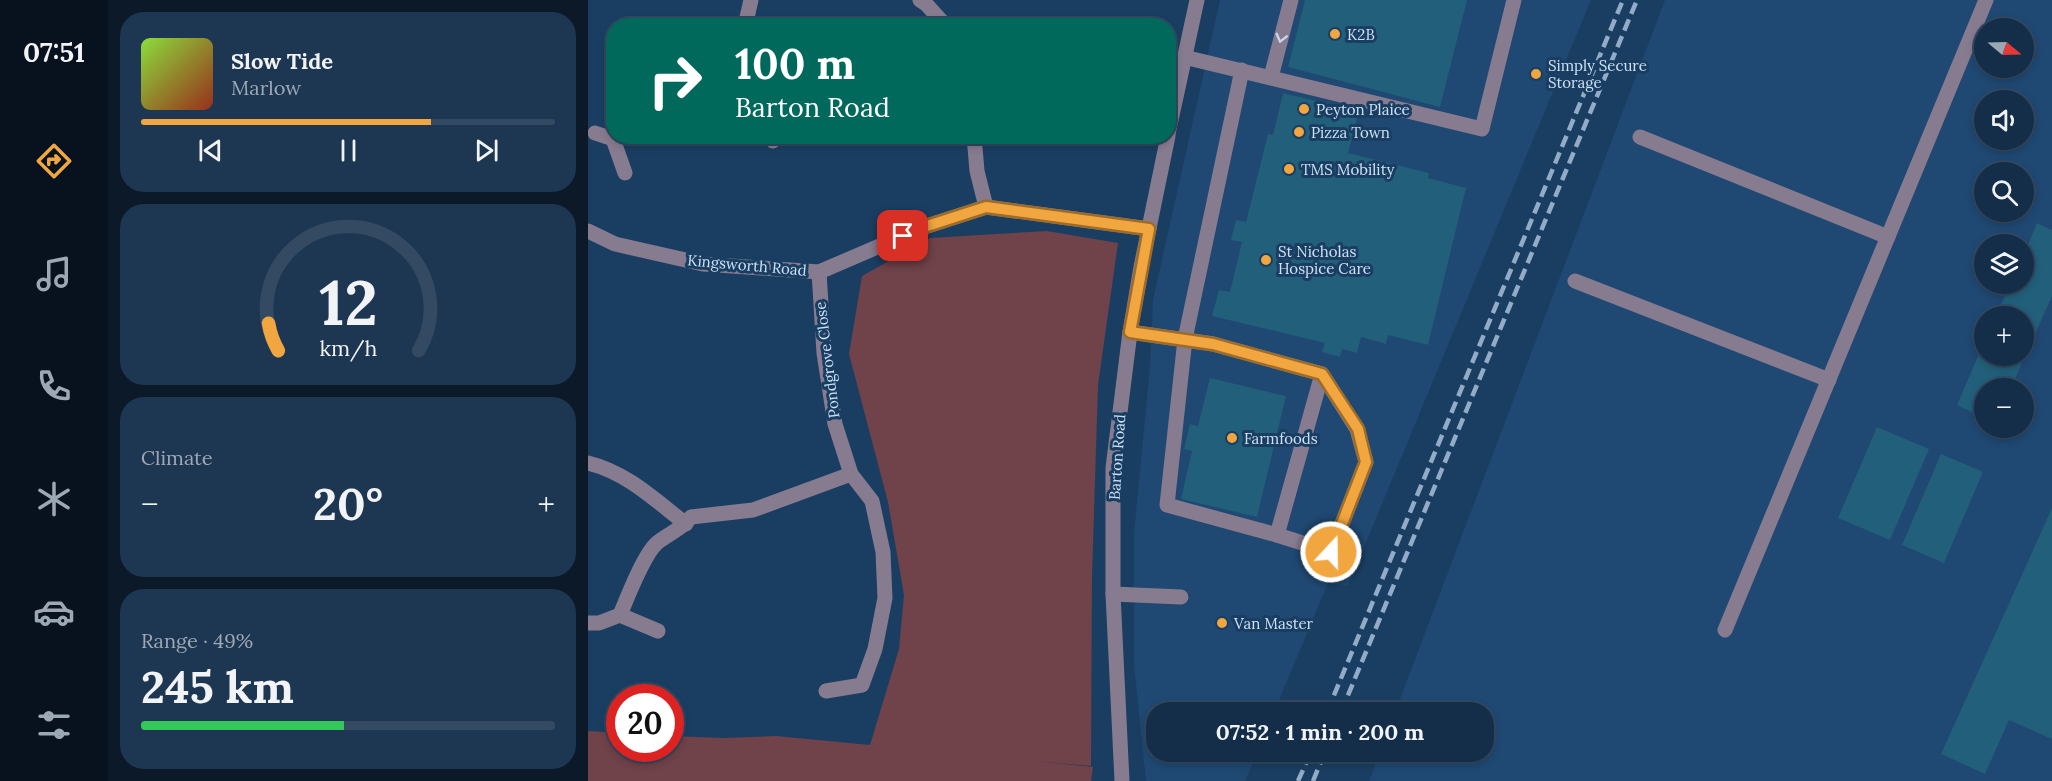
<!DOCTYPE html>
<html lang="en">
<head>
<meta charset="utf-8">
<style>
  :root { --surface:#142e4a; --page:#1d3651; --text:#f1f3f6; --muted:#9da8b5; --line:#334a62; --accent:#f1a63f }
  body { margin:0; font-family:Lora,serif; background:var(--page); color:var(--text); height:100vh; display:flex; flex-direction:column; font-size:22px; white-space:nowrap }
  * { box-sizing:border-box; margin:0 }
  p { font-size:20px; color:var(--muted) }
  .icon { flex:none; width:33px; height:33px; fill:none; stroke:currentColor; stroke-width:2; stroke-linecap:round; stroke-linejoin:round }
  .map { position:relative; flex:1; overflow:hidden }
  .sheet { display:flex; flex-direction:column; gap:12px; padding:12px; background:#0b1929; width:480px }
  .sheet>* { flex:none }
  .top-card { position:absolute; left:18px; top:18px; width:570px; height:126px; border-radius:24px; box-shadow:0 3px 9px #0003,0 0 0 2px var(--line); background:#00695c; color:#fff; overflow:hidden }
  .needle { width:39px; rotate:109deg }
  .controls { position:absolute; left:1386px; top:18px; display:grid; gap:12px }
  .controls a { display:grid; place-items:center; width:60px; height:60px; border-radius:50%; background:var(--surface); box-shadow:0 3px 9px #0003,0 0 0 2px var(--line); font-size:30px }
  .speed { position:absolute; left:18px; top:684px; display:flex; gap:12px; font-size:30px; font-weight:700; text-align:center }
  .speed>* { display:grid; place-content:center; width:78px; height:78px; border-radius:50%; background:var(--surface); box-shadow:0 3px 9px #0003,0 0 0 2px var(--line); line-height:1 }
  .speed .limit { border:9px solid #d22; background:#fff; color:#111 }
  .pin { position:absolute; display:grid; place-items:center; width:51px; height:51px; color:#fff; margin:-26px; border-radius:12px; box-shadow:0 3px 9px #0006 }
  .me { position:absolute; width:66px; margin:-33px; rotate:21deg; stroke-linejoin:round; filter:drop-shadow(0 0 4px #0008) }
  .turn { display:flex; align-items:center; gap:21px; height:126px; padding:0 30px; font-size:27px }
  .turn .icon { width:78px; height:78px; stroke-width:2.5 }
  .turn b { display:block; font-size:42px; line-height:51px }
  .big { font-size:45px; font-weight:800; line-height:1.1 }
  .sheet .card { flex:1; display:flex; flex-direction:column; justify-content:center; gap:9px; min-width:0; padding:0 21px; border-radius:24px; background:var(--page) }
  .sheet .dial { align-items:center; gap:0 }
  .dial svg { height:156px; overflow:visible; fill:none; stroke:var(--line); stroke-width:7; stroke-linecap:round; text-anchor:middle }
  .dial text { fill:var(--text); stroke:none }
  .song { display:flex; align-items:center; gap:18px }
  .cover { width:72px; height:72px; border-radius:9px; background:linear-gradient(135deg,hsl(90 70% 55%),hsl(10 70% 35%)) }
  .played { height:6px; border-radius:3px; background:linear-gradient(90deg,var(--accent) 70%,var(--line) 70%) }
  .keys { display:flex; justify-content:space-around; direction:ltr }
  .heat { display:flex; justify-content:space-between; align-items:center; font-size:33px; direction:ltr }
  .charge { height:9px; border-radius:4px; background:linear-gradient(90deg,#34c759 49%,var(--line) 0) }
  .trip { position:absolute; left:558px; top:702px; width:348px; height:60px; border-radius:24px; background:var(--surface); box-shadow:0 3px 9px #0003,0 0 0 2px var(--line); font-weight:800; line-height:60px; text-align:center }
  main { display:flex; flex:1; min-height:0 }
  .tabs { display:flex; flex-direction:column; width:108px; justify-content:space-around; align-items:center; background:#08121e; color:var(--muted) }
  .tabs .icon { width:42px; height:42px }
  .tabs .active { color:var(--accent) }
  .tabs b { font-size:27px; color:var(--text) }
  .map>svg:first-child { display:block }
  .built { fill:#1f4872; fill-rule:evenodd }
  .green { fill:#704249 }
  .building { fill:#225f7a }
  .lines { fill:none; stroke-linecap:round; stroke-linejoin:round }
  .minor { stroke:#877b90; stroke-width:15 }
  .rail { stroke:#92abc6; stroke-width:4.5; stroke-dasharray:12 6; stroke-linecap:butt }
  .oneway { stroke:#c6d7ed }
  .route-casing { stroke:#9d6c29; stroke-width:15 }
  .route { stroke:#f1a63f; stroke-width:10 }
  .poi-dot { fill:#f1a63f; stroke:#1a3e62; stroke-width:2 }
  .labels { text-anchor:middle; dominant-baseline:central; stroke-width:6; stroke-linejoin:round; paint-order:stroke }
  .poi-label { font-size:15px; fill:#cde1f7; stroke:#1a3e62; text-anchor:start }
  .street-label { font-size:15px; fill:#cde1f7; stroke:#1a3e62 }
</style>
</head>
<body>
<main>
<nav class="tabs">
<b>07:51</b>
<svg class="icon active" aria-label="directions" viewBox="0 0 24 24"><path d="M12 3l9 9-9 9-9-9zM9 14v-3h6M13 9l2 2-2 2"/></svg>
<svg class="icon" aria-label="music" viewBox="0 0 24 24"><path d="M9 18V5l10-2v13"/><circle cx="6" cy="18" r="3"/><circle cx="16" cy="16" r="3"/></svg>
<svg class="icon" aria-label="phone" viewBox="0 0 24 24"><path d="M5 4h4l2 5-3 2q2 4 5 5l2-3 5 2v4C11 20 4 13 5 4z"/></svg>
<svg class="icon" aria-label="climate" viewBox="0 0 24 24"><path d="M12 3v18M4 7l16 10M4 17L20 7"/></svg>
<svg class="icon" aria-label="car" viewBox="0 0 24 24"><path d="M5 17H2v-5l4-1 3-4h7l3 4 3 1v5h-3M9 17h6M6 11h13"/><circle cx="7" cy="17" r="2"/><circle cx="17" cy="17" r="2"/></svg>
<svg class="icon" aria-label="filters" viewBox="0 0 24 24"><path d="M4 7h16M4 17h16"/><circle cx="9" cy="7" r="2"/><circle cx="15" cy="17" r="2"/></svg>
</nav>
<section class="sheet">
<div class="card">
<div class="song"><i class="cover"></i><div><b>Slow Tide</b><p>Marlow</p></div></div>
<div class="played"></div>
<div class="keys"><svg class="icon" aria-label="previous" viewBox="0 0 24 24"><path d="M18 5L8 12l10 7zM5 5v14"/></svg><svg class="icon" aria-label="pause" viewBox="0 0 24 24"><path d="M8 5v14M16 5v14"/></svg><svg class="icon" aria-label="next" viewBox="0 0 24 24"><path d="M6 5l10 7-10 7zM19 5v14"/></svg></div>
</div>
<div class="card dial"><svg viewBox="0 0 100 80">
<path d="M14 69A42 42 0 1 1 86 69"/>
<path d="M14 69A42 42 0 0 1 9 55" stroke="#f1a63f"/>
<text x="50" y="56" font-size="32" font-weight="700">12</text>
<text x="50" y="72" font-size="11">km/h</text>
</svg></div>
<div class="card"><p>Climate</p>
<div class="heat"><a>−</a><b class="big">20°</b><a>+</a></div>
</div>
<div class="card"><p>Range · 49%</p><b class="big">245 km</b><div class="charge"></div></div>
</section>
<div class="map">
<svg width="1464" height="781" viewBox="0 0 1464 781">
  <rect width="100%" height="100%" fill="#1a3e62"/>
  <g class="built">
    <path d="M 632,0 L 1003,0 L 760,586 L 740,583 L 686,712 L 568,712 L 568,752 L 670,752 L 657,781 L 558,781 L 546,664 L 546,533 L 562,367 L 565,300 Z"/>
    <path d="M 1077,0 L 1464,0 L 1464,781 L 781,781 L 792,752 L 896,752 L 896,712 L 807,712 ZM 1396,28 L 1436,28 L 1436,68 L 1396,68 ZM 1396,100 L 1436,100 L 1436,140 L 1396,140 ZM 1396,172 L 1436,172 L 1436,212 L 1396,212 ZM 1396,244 L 1436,244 L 1436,284 L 1396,284 ZM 1396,316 L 1436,316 L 1436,356 L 1396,356 ZM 1396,388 L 1436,388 L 1436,428 L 1396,428 Z"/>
  </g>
  <path class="green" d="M 459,231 L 530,243 L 510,385 L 504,576 L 503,766 L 448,761 L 505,767 L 503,781 L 0,781 L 0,731 L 31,733 L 32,748 L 82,748 L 83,736 L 136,738 L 188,736 L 282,745 L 311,649 L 316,595 L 300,502 L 261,354 L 274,276 L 342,238 Z"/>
  <g class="building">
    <path d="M 717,0 L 879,0 L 852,107 L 700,67 Z"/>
    <path d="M 695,93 L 771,111 L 760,153 L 841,173 L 840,178 L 878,188 L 840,345 L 800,335 L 798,344 L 773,337 L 769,353 L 754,349 L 752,357 L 734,352 L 737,343 L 624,316 L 631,290 L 642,292 L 654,242 L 643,240 L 648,220 L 658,222 L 680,134 L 685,135 Z"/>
    <path d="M 1449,223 L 1464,230 L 1464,296 L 1423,388 L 1396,388 L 1396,418 L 1369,405 L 1396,342 L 1396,356 L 1436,356 L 1436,316 L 1408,316 L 1422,284 L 1436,284 L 1436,254 Z"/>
    <path d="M 622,378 L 698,396 L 669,517 L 593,499 L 604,451 L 596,449 L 602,424 L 610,426 Z"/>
    <path d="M 1289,427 L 1341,449 L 1302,540 L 1250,518 Z"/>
    <path d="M 1353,454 L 1395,472 L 1356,563 L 1314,545 Z"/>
    <path d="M 1464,508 L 1464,739 L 1421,720 L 1397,774 L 1353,754 Z"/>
  </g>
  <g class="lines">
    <g class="minor">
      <path d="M 332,0 L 338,4 L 358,26"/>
      <path d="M 157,26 L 163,0"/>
      <path d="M 596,57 L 894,129 L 926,0"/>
      <path d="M 654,70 L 597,339 L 579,505 L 689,535 L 743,552 L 778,462 L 769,429 L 734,374"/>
      <path d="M 683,77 L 703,0"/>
      <path d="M 7,133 L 25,139 L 37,173"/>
      <path d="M 580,134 L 609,0"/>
      <path d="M 181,136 L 185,141"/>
      <path d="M 386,136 L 389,171 L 398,207"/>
      <path d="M 1052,137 L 1300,237"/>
      <path d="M 0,231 L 27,244 L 115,264 L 231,272 L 336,227 L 398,207 L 561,229"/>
      <path d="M 231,272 L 236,353 L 247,424 L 263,474 L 284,501 L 295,552 L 297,598 L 287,649 L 274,685 L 238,691"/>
      <path d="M 987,281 L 1241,380"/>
      <path d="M 542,332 L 625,344 L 734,374 L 689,535"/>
      <path d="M 0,463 C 38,472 67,500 98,524"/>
      <path d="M 525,594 L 593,597"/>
      <path d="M 32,615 L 70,631"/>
      <path d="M 0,623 L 11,623 L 32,615 C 39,598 56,554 69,543 C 80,534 94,529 103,517 L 165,510 L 263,474"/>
      <path d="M 1137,630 L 1398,0"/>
      <path d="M 534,781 L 525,594 L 525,468 L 542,332 L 553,267 L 580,136"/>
    </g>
    <g class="rail">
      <path d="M 739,712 L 1035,0"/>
      <path d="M 753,712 L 1049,0"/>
      <path d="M 710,781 L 723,752"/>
      <path d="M 725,781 L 737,752"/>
    </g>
  </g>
  <defs><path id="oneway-chevron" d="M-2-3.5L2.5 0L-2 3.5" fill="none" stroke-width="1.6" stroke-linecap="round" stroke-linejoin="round" transform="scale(1.5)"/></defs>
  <use class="oneway" href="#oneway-chevron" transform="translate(693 38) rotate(104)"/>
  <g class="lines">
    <defs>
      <path id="route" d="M 315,236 L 336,227 L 398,207 L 561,229 L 542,332 L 625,344 L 734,374 L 770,429 L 778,462 L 743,552"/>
    </defs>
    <use href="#route" class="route-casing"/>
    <use href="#route" class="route"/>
  </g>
  <g class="poi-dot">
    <circle cx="747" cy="34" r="6"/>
    <circle cx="948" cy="74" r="6"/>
    <circle cx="716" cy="109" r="6"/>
    <circle cx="711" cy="132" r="6"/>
    <circle cx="701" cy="169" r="6"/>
    <circle cx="678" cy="260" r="6"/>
    <circle cx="644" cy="438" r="6"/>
    <circle cx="634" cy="623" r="6"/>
  </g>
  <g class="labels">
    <g class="poi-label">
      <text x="759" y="34">K2B</text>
      <text x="960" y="65">Simply Secure<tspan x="960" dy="17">Storage</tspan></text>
      <text x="728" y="109">Peyton Plaice</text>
      <text x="723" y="132">Pizza Town</text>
      <text x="713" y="169">TMS Mobility</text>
      <text x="690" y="251">St Nicholas<tspan x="690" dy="17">Hospice Care</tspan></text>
      <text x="656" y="438">Farmfoods</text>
      <text x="646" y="623">Van Master</text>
    </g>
    <g class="street-label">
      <text transform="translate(159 265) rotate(5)">Kingsworth Road</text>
      <text transform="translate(239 360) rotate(-97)">Pondgrove Close</text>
      <text transform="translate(529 457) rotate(-86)">Barton Road</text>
    </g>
  </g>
</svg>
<div class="controls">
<a><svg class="needle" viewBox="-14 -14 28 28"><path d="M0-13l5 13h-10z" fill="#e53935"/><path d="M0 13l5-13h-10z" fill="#9da8b5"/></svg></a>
<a><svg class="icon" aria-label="sound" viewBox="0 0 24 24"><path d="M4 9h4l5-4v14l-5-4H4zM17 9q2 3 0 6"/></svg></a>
<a><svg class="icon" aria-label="search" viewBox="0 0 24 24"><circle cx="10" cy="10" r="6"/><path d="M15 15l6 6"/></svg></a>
<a><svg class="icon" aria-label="layers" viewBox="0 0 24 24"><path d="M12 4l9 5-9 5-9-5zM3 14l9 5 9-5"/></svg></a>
<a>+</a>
<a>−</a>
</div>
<div class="speed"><div class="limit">20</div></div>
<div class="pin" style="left:315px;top:236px;background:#d93025"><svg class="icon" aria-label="arrive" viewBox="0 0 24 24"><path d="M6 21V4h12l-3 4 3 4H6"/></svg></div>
<svg class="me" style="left:743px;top:552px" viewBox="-20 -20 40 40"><circle r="17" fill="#f1a63f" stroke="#fff" stroke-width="3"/><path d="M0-11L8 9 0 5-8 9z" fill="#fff"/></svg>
<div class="trip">07:52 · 1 min · 200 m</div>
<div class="top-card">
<div class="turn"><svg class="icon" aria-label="right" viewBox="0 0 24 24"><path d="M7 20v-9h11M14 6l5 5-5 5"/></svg><div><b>100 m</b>Barton Road</div></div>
</div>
</div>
</main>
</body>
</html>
